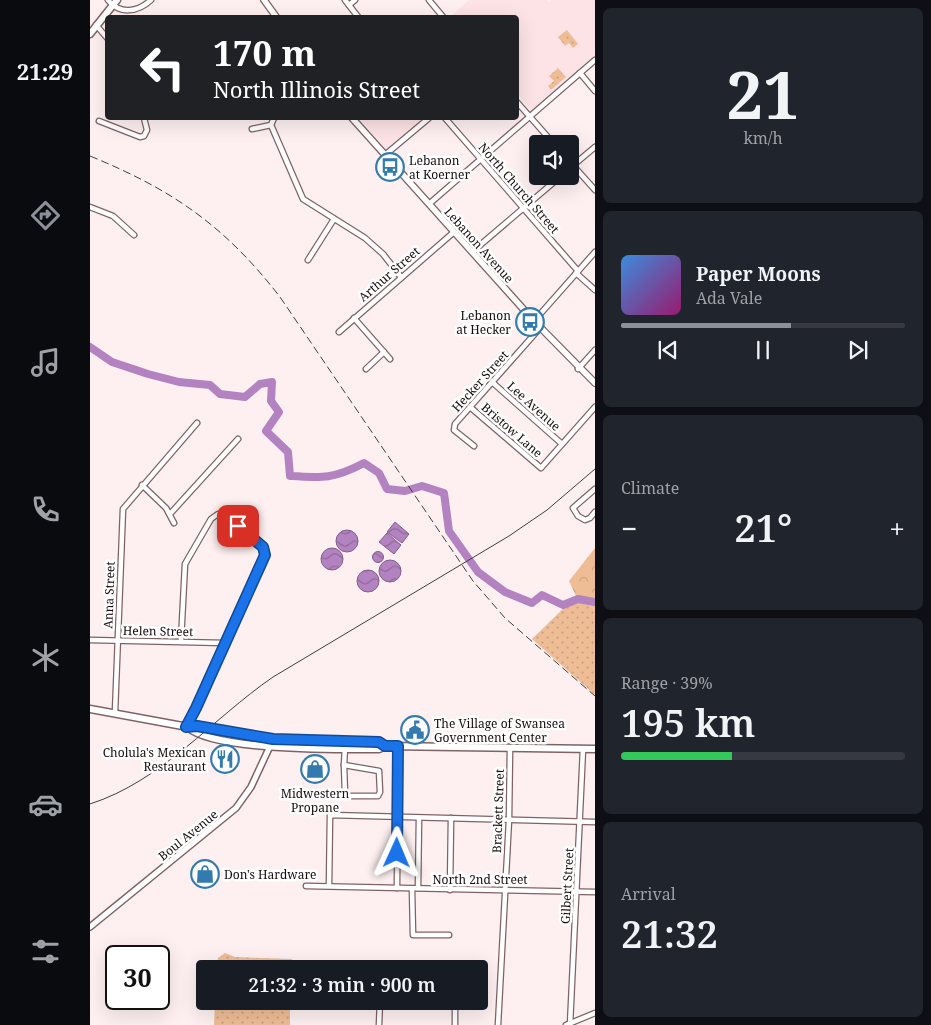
<!DOCTYPE html>
<html lang="en">
<head>
<meta charset="utf-8">
<style>
  :root { --surface:#171b24; --page:#20242c; --text:#f1f3f6; --muted:#9ea1a6; --line:#363941; --accent:#8c9099 }
  body { margin:0; font-family:"Noto Serif",serif; background:var(--page); color:var(--text); height:100vh; display:flex; flex-direction:column; font-size:19px; white-space:nowrap }
  * { box-sizing:border-box; margin:0 }
  p { font-size:16px; color:var(--muted) }
  .icon { flex:none; width:28px; height:28px; fill:none; stroke:currentColor; stroke-width:2; stroke-linecap:round; stroke-linejoin:round }
  .map { position:relative; flex:1; overflow:hidden }
  .side { display:flex; flex-direction:column; gap:8px; padding:8px; background:#0d0f14; width:336px }
  .side>* { flex:none }
  .guide { position:absolute; left:15px; top:15px; width:414px; height:105px; border-radius:5px; box-shadow:0 5px 20px #0002; background:#202124; color:#fff; overflow:hidden }
  .buttons { position:absolute; left:439px; top:135px; display:grid; gap:10px }
  .buttons a { display:grid; place-items:center; width:50px; height:50px; border-radius:5px; background:var(--surface); box-shadow:0 5px 20px #0002; font-size:25px }
  .speed { position:absolute; left:15px; top:945px; display:flex; gap:10px; font-size:25px; font-weight:700; text-align:center }
  .speed>* { display:grid; place-content:center; width:65px; height:65px; border-radius:50%; background:var(--surface); box-shadow:0 5px 20px #0002; line-height:1 }
  .speed .limit { border:2px solid #111; border-radius:8px; background:#fff; color:#111 }
  .pin { position:absolute; display:grid; place-items:center; width:42px; height:42px; color:#fff; margin:-21px; border-radius:10px; box-shadow:0 2px 8px #0006 }
  .me { position:absolute; width:55px; margin:-28px; rotate:1deg; stroke-linejoin:round; filter:drop-shadow(0 0 4px #0008) }
  .turn { display:flex; align-items:center; gap:18px; height:105px; padding:0 25px; font-size:22px }
  .turn .icon { width:65px; height:65px; stroke-width:2.5 }
  .turn b { display:block; font-size:35px; line-height:42px }
  .big { font-size:38px; font-weight:600; line-height:1.1 }
  .side .widget { flex:1; display:flex; flex-direction:column; justify-content:center; gap:8px; min-width:0; padding:0 18px; border-radius:8px; background:var(--page) }
  .side .dial { align-items:center; gap:0 }
  .dial b { font-size:65px; line-height:1 }
  .song { display:flex; align-items:center; gap:15px }
  .cover { width:60px; height:60px; border-radius:8px; background:linear-gradient(135deg,hsl(210 70% 55%),hsl(320 70% 35%)) }
  .played { height:5px; border-radius:2px; background:linear-gradient(90deg,var(--accent) 60%,var(--line) 60%) }
  .keys { display:flex; justify-content:space-around; direction:ltr }
  .heat { display:flex; justify-content:space-between; align-items:center; font-size:28px; direction:ltr }
  .charge { height:8px; border-radius:4px; background:linear-gradient(90deg,#34c759 39%,var(--line) 0) }
  .trip { position:absolute; left:106px; top:960px; width:292px; height:50px; border-radius:5px; background:var(--surface); box-shadow:0 5px 20px #0002; font-weight:600; line-height:50px; text-align:center }
  main { display:flex; flex:1; min-height:0 }
  .dock { display:flex; flex-direction:column; width:90px; justify-content:space-around; align-items:center; background:#090b0e; color:var(--muted) }
  .dock .icon { width:35px; height:35px }
  .dock .on { color:var(--accent) }
  .dock b { font-size:22px; color:var(--text) }
  .map>svg:first-child { display:block }
  .built { fill:#fde3e5 }
  .forest { fill:url(#forest-crowns) }
  .park { fill:url(#park-dots) }
  .water { fill:url(#water-waves); stroke:#845e8a }
  .lines { fill:none; stroke-linecap:round; stroke-linejoin:round }
  .river { stroke:#b382c0; stroke-width:8 }
  .minor-casing { stroke:#7f6266; stroke-width:7 }
  .tertiary-casing { stroke:#7f6266; stroke-width:8 }
  .secondary-casing { stroke:#7f6266; stroke-width:8 }
  .primary-casing { stroke:#7f6266; stroke-width:9 }
  .minor { stroke:#fff; stroke-width:4.5 }
  .tertiary { stroke:#fff; stroke-width:5 }
  .secondary { stroke:#fff; stroke-width:5.5 }
  .primary { stroke:#fff; stroke-width:6 }
  .tram { stroke:#483c3e; stroke-width:1 }
  .rail { stroke:#483c3e; stroke-width:1; stroke-dasharray:8 4; stroke-linecap:butt }
  .route-casing { stroke:#114b97; stroke-width:12 }
  .route { stroke:#1a73e8; stroke-width:9 }
  .labels { text-anchor:middle; dominant-baseline:central; stroke-width:5; stroke-linejoin:round; paint-order:stroke }
  .poi-label { font-size:12px; fill:#160b0d; stroke:#fff; text-anchor:start }
  .street-label { font-size:12px; fill:#160b0d; stroke:#fff }
</style>
</head>
<body>
<main>
<nav class="dock">
<b>21:29</b>
<svg class="icon on" aria-label="directions" viewBox="0 0 24 24"><path d="M12 3l9 9-9 9-9-9zM9 14v-3h6M13 9l2 2-2 2"/></svg>
<svg class="icon" aria-label="music" viewBox="0 0 24 24"><path d="M9 18V5l10-2v13"/><circle cx="6" cy="18" r="3"/><circle cx="16" cy="16" r="3"/></svg>
<svg class="icon" aria-label="phone" viewBox="0 0 24 24"><path d="M5 4h4l2 5-3 2q2 4 5 5l2-3 5 2v4C11 20 4 13 5 4z"/></svg>
<svg class="icon" aria-label="climate" viewBox="0 0 24 24"><path d="M12 3v18M4 7l16 10M4 17L20 7"/></svg>
<svg class="icon" aria-label="car" viewBox="0 0 24 24"><path d="M5 17H2v-5l4-1 3-4h7l3 4 3 1v5h-3M9 17h6M6 11h13"/><circle cx="7" cy="17" r="2"/><circle cx="17" cy="17" r="2"/></svg>
<svg class="icon" aria-label="filters" viewBox="0 0 24 24"><path d="M4 7h16M4 17h16"/><circle cx="9" cy="7" r="2"/><circle cx="15" cy="17" r="2"/></svg>
</nav>
<div class="map">
<svg width="505" height="1025" viewBox="0 0 505 1025">
  <defs>
    <pattern id="forest-crowns" width="20" height="18" patternUnits="userSpaceOnUse" patternTransform="scale(1.25)"><rect width="20" height="18" fill="#eebd95"/><path d="M2 6a3 3 0 1 1 6 0M12 15a3 3 0 1 1 6 0" fill="none" stroke="#cba17f"/></pattern>
    <pattern id="park-dots" width="8" height="8" patternUnits="userSpaceOnUse" patternTransform="scale(1.25)"><rect width="8" height="8" fill="#eebd95"/><path d="M2 2h.1M6 6h.1" fill="none" stroke="#cba17f" stroke-width="1.8" stroke-linecap="round"/></pattern>
    <pattern id="water-waves" width="16" height="10" patternUnits="userSpaceOnUse" patternTransform="scale(1.25)"><rect width="16" height="10" fill="#b382c0"/><path d="M0 5q4-4 8 0t8 0" fill="none" stroke="#91699a"/></pattern>
  </defs>
  <rect width="100%" height="100%" fill="#fef0f1"/>
  <g class="built">
    <path d="M 379,0 L 457,0 L 459,2 L 461,0 L 505,0 L 505,55 L 442,111 L 426,93 L 426,18 L 359,18 Z"/>
    <path d="M 269,118 L 334,118 L 297,150 Z"/>
  </g>
  <path class="forest" d="M 505,548 L 505,609 L 486,596 L 479,581 Z"/>
  <g class="park">
    <path d="M 477,30 L 488,44 L 483,48 L 479,43 L 475,46 L 468,37 Z"/>
    <path d="M 468,68 L 476,77 L 461,90 L 458,86 L 464,81 L 459,76 Z"/>
    <path d="M 486,596 L 505,609 L 505,695 L 442,639 Z"/>
    <path d="M 135,953 L 145,957 L 202,959 L 201,969 L 127,969 L 128,958 Z"/>
    <path d="M 125,1001 L 200,1001 L 200,1025 L 124,1025 Z"/>
  </g>
  <g class="water">
    <path d="M 305,522 L 319,534 L 312,543 L 297,532 Z"/>
    <circle cx="257" cy="541" r="11"/>
    <path d="M 297,533 L 311,545 L 304,554 L 289,542 Z"/>
    <circle cx="242" cy="559" r="11"/>
    <circle cx="288" cy="557" r="5.5"/>
    <circle cx="300" cy="571" r="11"/>
    <circle cx="278" cy="581" r="11"/>
  </g>
  <g class="lines">
    <path class="river" d="M 0,347 L 22,362 L 58,374 L 89,382 L 120,385 L 130,394 L 155,397 L 170,384 L 182,382 L 181,401 L 189,412 L 176,431 L 198,452 L 200,476 C 232,478 244,479 274,463 L 289,473 L 297,489 L 315,491 L 332,486 L 354,493 L 359,531 L 388,572 L 415,592 L 442,603 L 452,595 L 473,605 L 488,599 L 505,602"/>
    <defs>
      <g id="minor">
        <path d="M 18,0 C 30,15 48,12 61,0"/>
        <path d="M 255,0 L 269,18"/>
        <path d="M 339,0 L 354,18"/>
        <path d="M 259,5 L 265,0"/>
        <path d="M 6,25 L 18,39"/>
        <path d="M 490,73 L 505,91"/>
        <path d="M 426,101 L 464,144"/>
        <path d="M 184,118 L 181,125 L 213,199 L 275,238 L 293,254 L 311,277"/>
        <path d="M 355,118 L 488,271"/>
        <path d="M 9,121 L 50,137 L 54,136 L 57,130 L 54,118"/>
        <path d="M 162,129 L 181,125"/>
        <path d="M 295,155 L 339,118"/>
        <path d="M 480,162 L 505,190"/>
        <path d="M 480,168 L 505,147"/>
        <path d="M 339,204 L 505,60"/>
        <path d="M 0,207 L 23,216 L 44,235"/>
        <path d="M 382,252 L 471,176"/>
        <path d="M 218,260 L 244,219"/>
        <path d="M 486,273 L 505,290"/>
        <path d="M 264,318 L 300,359"/>
        <path d="M 444,321 L 505,252"/>
        <path d="M 249,332 L 364,232"/>
        <path d="M 276,369 L 294,352"/>
        <path d="M 488,369 L 505,350"/>
        <path d="M 402,382 L 472,444"/>
        <path d="M 380,407 L 451,468 L 505,407"/>
        <path d="M 384,446 L 364,430 L 365,424 L 450,328"/>
        <path d="M 52,485 L 76,508 L 84,523"/>
        <path d="M 505,489 L 483,508 L 488,516 L 495,520 L 500,518 L 505,512"/>
        <path d="M 80,514 L 148,439"/>
        <path d="M 0,640 L 135,643"/>
        <path d="M 91,641 L 95,564 L 121,519 L 128,514 L 135,516 L 173,547 L 175,555 L 106,708 L 95,727"/>
        <path d="M 25,712 L 33,509 L 107,423"/>
        <path d="M 254,765 L 289,771 L 290,792 L 288,796 L 259,796 L 255,794 Z"/>
        <path d="M 254,765 L 255,747"/>
        <path d="M 216,886 L 505,892"/>
        <path d="M 239,886 L 240,815 L 505,822"/>
        <path d="M 307,888 L 308,746"/>
        <path d="M 328,888 L 329,818"/>
        <path d="M 322,889 L 323,935 L 359,935"/>
        <path d="M 360,890 L 361,818"/>
        <path d="M 309,969 L 323,964 L 354,969"/>
        <path d="M 365,1001 L 365,1025"/>
        <path d="M 289,1025 L 290,1001"/>
        <path d="M 408,1025 L 419,820 L 420,748"/>
        <path d="M 476,1025 L 505,1013"/>
        <path d="M 480,1025 L 493,749"/>
      </g>
      <path id="tertiary" d="M 0,927 L 146,808 L 161,787 L 181,744"/>
      <g id="secondary">
        <path d="M 174,0 L 187,18"/>
        <path d="M 262,118 L 444,321 L 505,383"/>
      </g>
      <g id="primary">
        <path d="M 0,34 L 27,0"/>
        <path d="M 0,709 L 98,727 L 107,725 L 183,739 L 289,742 L 295,746"/>
        <path d="M 98,727 C 123,751 251,749 289,749 L 295,746 L 505,749"/>
      </g>
    </defs>
    <use href="#minor" class="minor-casing"/>
    <use href="#tertiary" class="tertiary-casing"/>
    <use href="#secondary" class="secondary-casing"/>
    <use href="#primary" class="primary-casing"/>
    <use href="#minor" class="minor"/>
    <use href="#tertiary" class="tertiary"/>
    <use href="#secondary" class="secondary"/>
    <use href="#primary" class="primary"/>
    <path class="tram" d="M 0,804 C 72,781 122,719 183,677 L 419,536 L 457,510 L 505,469"/>
    <path class="rail" d="M 0,156 C 83,190 135,226 190,297 L 383,581 L 415,618 L 505,696"/>
  </g>
  <g class="lines">
    <defs>
      <path id="route" d="M 148,526 L 173,547 L 175,555 L 106,708 L 96,727 L 107,726 L 183,739 L 289,742 L 295,746 L 308,746 L 307,853"/>
    </defs>
    <use href="#route" class="route-casing"/>
    <use href="#route" class="route"/>
  </g>
  <defs>
    <symbol id="bus-ring" viewBox="-11 -11 22 22"><circle r="9.5" fill="#fff" stroke="#337baf" stroke-width="1.5"/><path d="M-5-6H5V4H4V6H2V4H-2V6H-4V4H-5ZM-3.5-4V0h7V-4ZM-3.5 1.2v1.5H-2V1.2ZM2 1.2v1.5H3.5V1.2Z" fill="#337baf"/></symbol>
    <symbol id="civic-ring" viewBox="-11 -11 22 22"><circle r="9.5" fill="#fff" stroke="#337baf" stroke-width="1.5"/><path d="M-.6-6.5H3V-4.5H.6V-3L4-1V1h2V6H-6V1h2V-1L-.6-3ZM-1.2 2.5V6h2.4V2.5Z" fill="#337baf"/></symbol>
    <symbol id="restaurant-ring" viewBox="-11 -11 22 22"><circle r="9.5" fill="#fff" stroke="#337baf" stroke-width="1.5"/><path d="M-5-6h1v4h1v-4h1v4h1v-4h1v5L-1.5 .5V6h-2V.5L-5-1ZM5-6V6H3V1.5H1.5Q1.5-4 5-6Z" fill="#337baf"/></symbol>
    <symbol id="shop-ring" viewBox="-11 -11 22 22"><circle r="9.5" fill="#fff" stroke="#337baf" stroke-width="1.5"/><path d="M-5-2.5h2.3a2.7 3.5 0 0 1 5.4 0H5L5.5 6h-11ZM-1.5-2.5h3a1.5 2.3 0 0 0-3 0Z" fill="#337baf"/></symbol>
  </defs>
  <g fill-rule="evenodd">
    <use href="#bus-ring" x="284" y="151" width="32" height="32"/>
    <use href="#bus-ring" x="424" y="306" width="32" height="32"/>
    <use href="#civic-ring" x="309" y="714" width="32" height="32"/>
    <use href="#restaurant-ring" x="119" y="743" width="32" height="32"/>
    <use href="#shop-ring" x="209" y="753" width="32" height="32"/>
    <use href="#shop-ring" x="99" y="858" width="32" height="32"/>
  </g>
  <g class="labels">
    <g class="poi-label">
      <text x="319" y="160">Lebanon<tspan x="319" dy="14">at Koerner</tspan></text>
      <text x="421" y="315" text-anchor="end">Lebanon<tspan x="421" dy="14">at Hecker</tspan></text>
      <text x="344" y="723">The Village of Swansea<tspan x="344" dy="14">Government Center</tspan></text>
      <text x="116" y="752" text-anchor="end">Cholula's Mexican<tspan x="116" dy="14">Restaurant</tspan></text>
      <text x="225" y="793" text-anchor="middle">Midwestern<tspan x="225" dy="14">Propane</tspan></text>
      <text x="134" y="874">Don's Hardware</text>
    </g>
    <g class="street-label">
      <text transform="translate(429 188) rotate(49)">North Church Street</text>
      <text transform="translate(389 245) rotate(48)">Lebanon Avenue</text>
      <text transform="translate(299 274) rotate(-41)">Arthur Street</text>
      <text transform="translate(390 381) rotate(-48)">Hecker Street</text>
      <text transform="translate(444 406) rotate(42)">Lee Avenue</text>
      <text transform="translate(422 430) rotate(41)">Bristow Lane</text>
      <text transform="translate(19 595) rotate(-88)">Anna Street</text>
      <text transform="translate(68 631) rotate(1)">Helen Street</text>
      <text transform="translate(408 811) rotate(-88)">Brackett Street</text>
      <text transform="translate(98 835) rotate(-39)">Boul Avenue</text>
      <text x="390" y="879">North 2nd Street</text>
      <text transform="translate(477 886) rotate(-87)">Gilbert Street</text>
    </g>
  </g>
</svg>
<div class="buttons">
<a><svg class="icon" aria-label="sound" viewBox="0 0 24 24"><path d="M4 9h4l5-4v14l-5-4H4zM17 9q2 3 0 6"/></svg></a>
</div>
<div class="speed"><div class="limit">30</div></div>
<div class="pin" style="left:148px;top:526px;background:#d93025"><svg class="icon" aria-label="arrive" viewBox="0 0 24 24"><path d="M6 21V4h12l-3 4 3 4H6"/></svg></div>
<svg class="me" style="left:307px;top:853px" viewBox="-20 -20 40 40"><path d="M0-17L14 15 0 8-14 15z" fill="#1a73e8" stroke="#fff" stroke-width="4"/></svg>
<div class="trip">21:32 · 3 min · 900 m</div>
<div class="guide">
<div class="turn"><svg class="icon" aria-label="left" viewBox="0 0 24 24"><path d="M17 20v-9H6M10 6l-5 5 5 5"/></svg><div><b>170 m</b>North Illinois Street</div></div>
</div>
</div>
<section class="side">
<div class="widget dial"><b>21</b><p>km/h</p></div>
<div class="widget">
<div class="song"><i class="cover"></i><div><b>Paper Moons</b><p>Ada Vale</p></div></div>
<div class="played"></div>
<div class="keys"><svg class="icon" aria-label="previous" viewBox="0 0 24 24"><path d="M18 5L8 12l10 7zM5 5v14"/></svg><svg class="icon" aria-label="pause" viewBox="0 0 24 24"><path d="M8 5v14M16 5v14"/></svg><svg class="icon" aria-label="next" viewBox="0 0 24 24"><path d="M6 5l10 7-10 7zM19 5v14"/></svg></div>
</div>
<div class="widget"><p>Climate</p>
<div class="heat"><a>−</a><b class="big">21°</b><a>+</a></div>
</div>
<div class="widget"><p>Range · 39%</p><b class="big">195 km</b><div class="charge"></div></div>
<div class="widget"><p>Arrival</p><b class="big">21:32</b></div>
</section>
</main>
</body>
</html>
